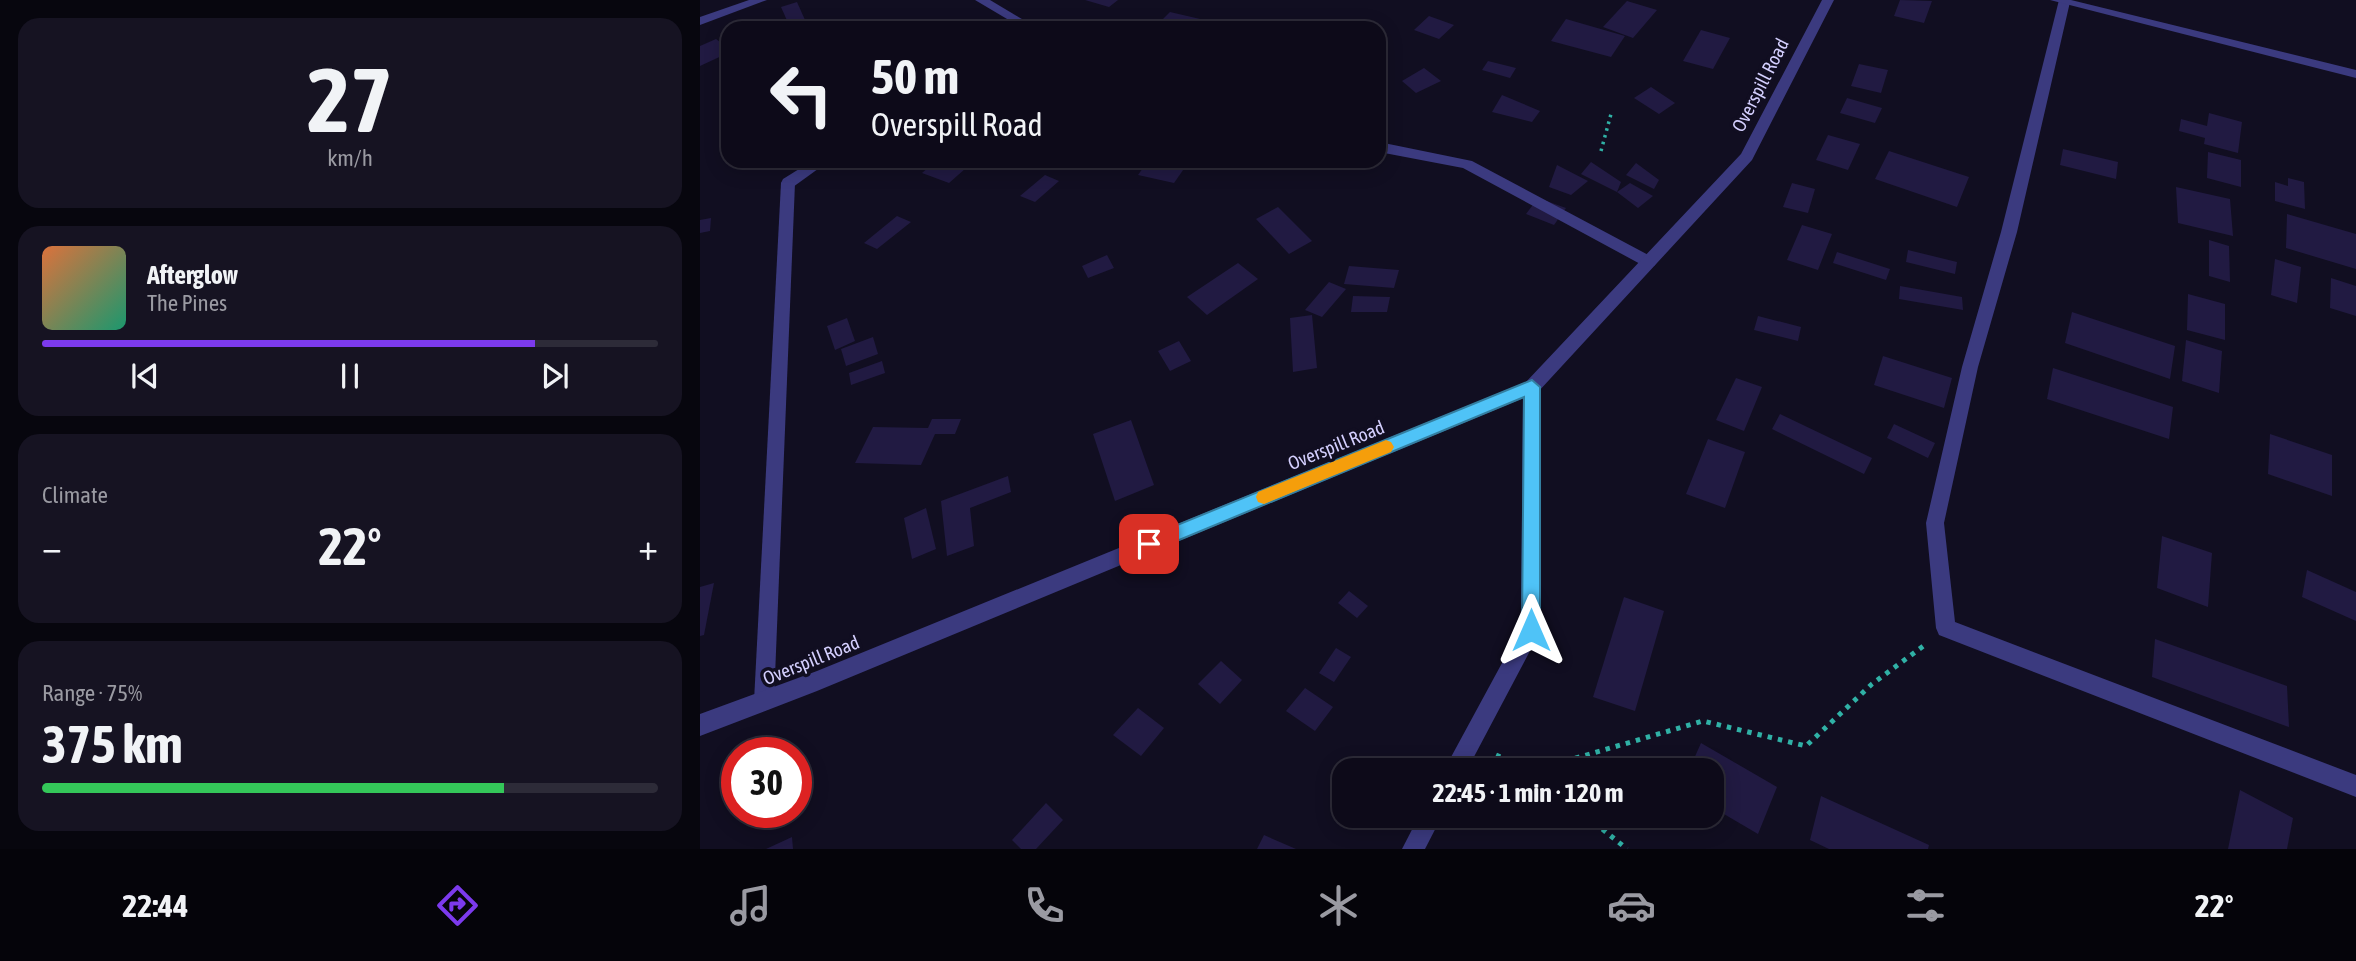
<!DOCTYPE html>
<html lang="en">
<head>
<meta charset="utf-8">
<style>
  :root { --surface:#0d0a19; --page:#161322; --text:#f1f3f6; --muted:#9a9aa2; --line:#2d2b38; --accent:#7c3aed }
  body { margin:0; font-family:"Asap Condensed",sans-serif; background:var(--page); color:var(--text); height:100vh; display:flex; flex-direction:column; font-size:26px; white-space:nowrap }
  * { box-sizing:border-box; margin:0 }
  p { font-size:23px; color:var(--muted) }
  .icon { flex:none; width:38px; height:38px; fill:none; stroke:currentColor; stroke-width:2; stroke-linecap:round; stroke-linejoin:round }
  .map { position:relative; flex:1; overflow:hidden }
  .sheet { display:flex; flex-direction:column; gap:18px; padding:18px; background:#07060e; width:700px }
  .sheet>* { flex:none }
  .banner { position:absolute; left:21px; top:21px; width:665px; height:147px; border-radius:21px; box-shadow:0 4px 18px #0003,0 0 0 2px var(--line); background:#0d0a19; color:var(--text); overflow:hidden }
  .speed { position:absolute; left:21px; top:737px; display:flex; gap:14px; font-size:35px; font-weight:700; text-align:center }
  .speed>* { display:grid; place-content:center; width:91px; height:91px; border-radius:50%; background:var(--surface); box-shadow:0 4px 18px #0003,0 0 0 2px var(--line); line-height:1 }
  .speed .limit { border:10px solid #d22; background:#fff; color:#111 }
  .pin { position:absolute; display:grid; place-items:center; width:60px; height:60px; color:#fff; margin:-30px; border-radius:14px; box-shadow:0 4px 10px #0006 }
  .me { position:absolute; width:77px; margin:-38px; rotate:0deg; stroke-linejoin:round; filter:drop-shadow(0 0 5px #0008) }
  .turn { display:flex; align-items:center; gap:24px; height:147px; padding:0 35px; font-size:32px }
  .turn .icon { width:91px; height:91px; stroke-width:2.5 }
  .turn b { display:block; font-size:49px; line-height:60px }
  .big { font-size:52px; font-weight:700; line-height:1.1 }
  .sheet .widget { flex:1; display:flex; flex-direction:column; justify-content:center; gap:10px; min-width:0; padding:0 24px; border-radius:21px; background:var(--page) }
  .sheet .dial { align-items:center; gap:0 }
  .dial b { font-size:91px; line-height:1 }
  .song { display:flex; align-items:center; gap:21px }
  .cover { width:84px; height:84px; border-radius:10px; background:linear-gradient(135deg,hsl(20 70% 55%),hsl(160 70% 35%)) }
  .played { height:7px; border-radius:4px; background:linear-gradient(90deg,var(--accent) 80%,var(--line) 80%) }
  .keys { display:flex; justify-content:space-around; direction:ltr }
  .heat { display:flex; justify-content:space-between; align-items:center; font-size:38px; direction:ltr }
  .charge { height:10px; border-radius:5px; background:linear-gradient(90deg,#34c759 75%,var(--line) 0) }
  .trip { position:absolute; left:632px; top:758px; width:392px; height:70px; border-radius:21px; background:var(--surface); box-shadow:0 4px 18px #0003,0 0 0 2px var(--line); font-weight:700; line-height:70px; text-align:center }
  .tabs { display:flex; height:112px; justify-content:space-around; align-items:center; background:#05040a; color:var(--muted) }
  .tabs .icon { width:49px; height:49px }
  .tabs .current { color:var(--accent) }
  .tabs b { font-size:32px; color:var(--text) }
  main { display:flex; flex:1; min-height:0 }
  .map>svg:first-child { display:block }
  .building { fill:#211a42 }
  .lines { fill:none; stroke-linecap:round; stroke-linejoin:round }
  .path-far1 { stroke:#30b1a6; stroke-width:3.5; stroke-dasharray:2.5 4.5; stroke-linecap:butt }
  .path { stroke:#30b1a6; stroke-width:5; stroke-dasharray:4.5 6; stroke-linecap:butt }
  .service { fill:#3b3a7f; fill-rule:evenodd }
  .minor { fill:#3b3a7f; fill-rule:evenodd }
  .tertiary { fill:#3b3a7f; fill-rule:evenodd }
  .route { fill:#4fc3f7; stroke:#337fa1; stroke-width:2 }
  .slow { fill:#f59e0b }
  .labels { text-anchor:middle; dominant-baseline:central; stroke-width:7; stroke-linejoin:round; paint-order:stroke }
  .street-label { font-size:19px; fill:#d4cffe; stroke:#110e21 }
</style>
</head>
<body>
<main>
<section class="sheet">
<div class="widget dial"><b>27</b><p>km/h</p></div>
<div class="widget">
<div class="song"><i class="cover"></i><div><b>Afterglow</b><p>The Pines</p></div></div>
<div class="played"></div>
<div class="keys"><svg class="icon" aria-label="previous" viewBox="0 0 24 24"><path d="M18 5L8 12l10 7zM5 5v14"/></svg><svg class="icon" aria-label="pause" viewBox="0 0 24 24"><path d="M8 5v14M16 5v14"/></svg><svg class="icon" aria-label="next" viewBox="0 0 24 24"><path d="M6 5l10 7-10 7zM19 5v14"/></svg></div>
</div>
<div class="widget"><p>Climate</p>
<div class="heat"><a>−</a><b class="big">22°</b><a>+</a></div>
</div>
<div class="widget"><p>Range · 75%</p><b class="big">375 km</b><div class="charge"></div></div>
</section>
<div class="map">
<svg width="1656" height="849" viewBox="0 0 1656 849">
  <rect width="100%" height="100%" fill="#110e21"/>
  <g class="building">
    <path d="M 385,0 L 418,0 L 409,7 Z"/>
    <path d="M 1200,0 L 1232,1 L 1224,23 L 1194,16 Z"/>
    <path d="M 927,1 L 957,10 L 933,38 L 903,27 Z"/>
    <path d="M 97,2 L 105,20 L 89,25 L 81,7 Z"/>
    <path d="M 470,12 L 513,22 L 508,28 L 490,28 L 461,21 Z"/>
    <path d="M 729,16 L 754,25 L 739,39 L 714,30 Z"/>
    <path d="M 568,19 L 587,28 L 556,28 Z"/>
    <path d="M 866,19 L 925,36 L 911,57 L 851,41 Z"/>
    <path d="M 1001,30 L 1030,38 L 1013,69 L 983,61 Z"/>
    <path d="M 16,39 L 28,48 L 28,53 L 0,66 L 0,46 Z"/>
    <path d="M 788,61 L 816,68 L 810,78 L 782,70 Z"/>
    <path d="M 1159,64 L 1188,70 L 1181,93 L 1151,86 Z"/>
    <path d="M 724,68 L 741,81 L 716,93 L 702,81 Z"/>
    <path d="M 951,87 L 975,103 L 959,114 L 934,98 Z"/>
    <path d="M 802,95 L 840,111 L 832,122 L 792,112 Z"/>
    <path d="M 1147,98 L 1182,108 L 1175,123 L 1140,113 Z"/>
    <path d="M 1509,113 L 1542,122 L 1538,153 L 1504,144 L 1505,138 L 1479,131 L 1481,119 L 1507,126 Z"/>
    <path d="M 1128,135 L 1160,144 L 1148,170 L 1116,160 Z"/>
    <path d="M 1363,149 L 1418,162 L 1416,179 L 1360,165 Z"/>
    <path d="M 1189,151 L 1269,177 L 1257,207 L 1175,179 Z"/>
    <path d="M 1508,152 L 1541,160 L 1541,187 L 1507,178 Z"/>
    <path d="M 236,161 L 274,161 L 249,183 L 222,173 Z"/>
    <path d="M 448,161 L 480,161 L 488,163 L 474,183 L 438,175 Z"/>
    <path d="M 891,162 L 921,182 L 917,192 L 881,174 Z"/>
    <path d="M 936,163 L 959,180 L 954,189 L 926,175 Z"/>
    <path d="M 857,165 L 888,181 L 871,195 L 849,187 Z"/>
    <path d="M 345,175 L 359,181 L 335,202 L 320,196 Z"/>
    <path d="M 1588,178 L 1604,182 L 1605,209 L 1575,201 L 1575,182 L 1588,186 Z"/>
    <path d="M 930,183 L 953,196 L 938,208 L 917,192 Z"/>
    <path d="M 1092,183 L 1115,189 L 1108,213 L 1083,207 Z"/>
    <path d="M 1476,187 L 1530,199 L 1533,236 L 1478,223 Z"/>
    <path d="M 838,198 L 866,208 L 854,225 L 826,214 Z"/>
    <path d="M 578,207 L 612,241 L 589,254 L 556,219 Z"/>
    <path d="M 1587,214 L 1656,234 L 1656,269 L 1586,248 Z"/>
    <path d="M 197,216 L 211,222 L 177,249 L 164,243 Z"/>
    <path d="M 11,218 L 10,231 L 0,233 L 0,220 Z"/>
    <path d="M 1102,225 L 1132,234 L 1118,270 L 1087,260 Z"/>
    <path d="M 1509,240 L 1529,246 L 1530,282 L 1509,276 Z"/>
    <path d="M 1208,250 L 1257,262 L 1255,274 L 1206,262 Z"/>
    <path d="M 1137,252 L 1190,269 L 1186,280 L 1133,263 Z"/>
    <path d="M 407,255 L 414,268 L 388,278 L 382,266 Z"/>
    <path d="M 1575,259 L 1601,267 L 1597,303 L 1571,295 Z"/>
    <path d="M 538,263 L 558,279 L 507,315 L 487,297 Z"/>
    <path d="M 649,266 L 699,270 L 694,288 L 644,284 Z"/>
    <path d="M 1631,278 L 1656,286 L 1656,316 L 1630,308 Z"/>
    <path d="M 629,282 L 646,289 L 622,317 L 605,310 Z"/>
    <path d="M 1200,286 L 1262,297 L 1263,310 L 1199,299 Z"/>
    <path d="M 1488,294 L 1525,304 L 1525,340 L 1487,330 Z"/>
    <path d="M 653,296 L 690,297 L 687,312 L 651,312 Z"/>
    <path d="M 1372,312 L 1475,346 L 1470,379 L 1365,343 Z"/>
    <path d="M 612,315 L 617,368 L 593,372 L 590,318 Z"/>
    <path d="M 1058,316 L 1101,327 L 1098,341 L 1054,330 Z"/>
    <path d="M 147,318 L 155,341 L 135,350 L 127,326 Z"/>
    <path d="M 173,337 L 178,354 L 146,366 L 141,349 Z"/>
    <path d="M 1486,340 L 1522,351 L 1519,393 L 1482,381 Z"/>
    <path d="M 479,341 L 491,361 L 470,371 L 458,351 Z"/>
    <path d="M 1183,356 L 1252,378 L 1244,408 L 1174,385 Z"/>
    <path d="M 182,361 L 185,373 L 151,385 L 149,373 Z"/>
    <path d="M 1353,368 L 1473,407 L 1469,439 L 1347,399 Z"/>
    <path d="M 1036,378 L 1062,387 L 1044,431 L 1016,420 Z"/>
    <path d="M 1080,414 L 1172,458 L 1164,474 L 1072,429 Z"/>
    <path d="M 232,419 L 261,419 L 255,434 L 235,434 L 221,465 L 155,463 L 173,427 L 228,428 Z"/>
    <path d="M 431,420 L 454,485 L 415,501 L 393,434 Z"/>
    <path d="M 1194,424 L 1235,443 L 1228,458 L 1187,438 Z"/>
    <path d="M 1570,434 L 1632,455 L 1632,496 L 1568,474 Z"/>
    <path d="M 1008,439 L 1045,452 L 1025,508 L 986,494 Z"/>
    <path d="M 308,476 L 311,492 L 270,508 L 274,546 L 247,556 L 241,501 Z"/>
    <path d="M 226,508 L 236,549 L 212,559 L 204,518 Z"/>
    <path d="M 1462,536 L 1512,553 L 1508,607 L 1457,588 Z"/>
    <path d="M 1607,570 L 1656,592 L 1656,621 L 1602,597 Z"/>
    <path d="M 14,583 L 4,635 L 0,636 L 0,587 Z"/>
    <path d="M 649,591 L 668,606 L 657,618 L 638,603 Z"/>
    <path d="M 924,597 L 964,611 L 935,711 L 893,697 Z"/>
    <path d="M 1455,639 L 1587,686 L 1589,727 L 1452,677 Z"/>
    <path d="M 636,648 L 651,657 L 634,682 L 619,673 Z"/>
    <path d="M 521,661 L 542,680 L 520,704 L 498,684 Z"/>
    <path d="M 605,688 L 633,707 L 615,731 L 586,711 Z"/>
    <path d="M 438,708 L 464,728 L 441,756 L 413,735 Z"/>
    <path d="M 1001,743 L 1077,787 L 1058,834 L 1012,807 L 1012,770 L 989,770 Z"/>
    <path d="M 1540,790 L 1593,818 L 1587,849 L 1528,849 Z"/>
    <path d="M 1121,796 L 1229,845 L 1228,849 L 1129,849 L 1110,840 Z"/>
    <path d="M 346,803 L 363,820 L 336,849 L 321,849 L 312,840 Z"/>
    <path d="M 564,835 L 596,849 L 557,849 Z"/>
    <path d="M 92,837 L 93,849 L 66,849 Z"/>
  </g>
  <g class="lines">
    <path class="path-far1" d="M 901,151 L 911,114"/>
    <g class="path">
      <path d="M 796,755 L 831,770"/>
      <path d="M 835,770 L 1003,721 L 1106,746 L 1172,684 L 1226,644"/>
      <path d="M 886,816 L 927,849"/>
    </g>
    <g class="service">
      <path d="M 49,0 L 67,0 L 0,25 L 0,17 Z"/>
      <path d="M 275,0 L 290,0 L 337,28 L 322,28 Z"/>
      <path d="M 679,142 L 772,161 L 954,258 L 957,262 L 954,266 L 944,266 L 763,168 L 679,152 Z"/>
      <path d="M 112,161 L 129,161 L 93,187 L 83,187 L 81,183 L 83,179 Z"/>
    </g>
    <g class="minor">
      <path d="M 1359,0 L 1370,2 L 1317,232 L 1278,367 L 1244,523 L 1255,622 L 1656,775 L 1656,797 L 1239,635 L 1236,628 L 1226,523 L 1262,367 L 1301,232 Z"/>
      <path d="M 88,178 L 95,183 L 74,701 L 71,708 L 64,711 L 57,708 L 54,701 L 81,183 Z"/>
      <path d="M 832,380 L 838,382 L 841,387 L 841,630 L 767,770 L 744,770 L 821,628 L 823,387 L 826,382 Z"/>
      <path d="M 719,816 L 742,816 L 725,849 L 702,849 Z"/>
    </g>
    <g class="tertiary">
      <path d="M 1122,0 L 1134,0 L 1052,160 L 838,392 L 117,691 L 0,736 L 0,714 L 117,671 L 826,382 L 1041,154 Z"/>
      <path d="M 1350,0 L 1371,0 L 1656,70 L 1656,78 Z"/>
    </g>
  </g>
  <path class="route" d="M 832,380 L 840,387 L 840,630 L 838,636 L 831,639 L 825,636 L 822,630 L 824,397 L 455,550 L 449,552 L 443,550 L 440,544 L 443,539 Z"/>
  <path class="slow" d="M 686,440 L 691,442 L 694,447 L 691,452 L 564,504 L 558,502 L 556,497 L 558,492 Z"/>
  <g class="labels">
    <g class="street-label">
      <text transform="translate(1060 85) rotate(-63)">Overspill Road</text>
      <text transform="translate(636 445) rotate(-22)">Overspill Road</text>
      <text transform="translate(111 660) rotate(-22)">Overspill Road</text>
    </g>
  </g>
</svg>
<div class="speed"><div class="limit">30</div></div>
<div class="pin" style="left:449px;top:544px;background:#d93025"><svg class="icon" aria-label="arrive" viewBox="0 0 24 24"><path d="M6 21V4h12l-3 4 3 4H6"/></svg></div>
<svg class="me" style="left:831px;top:630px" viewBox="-20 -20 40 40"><path d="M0-17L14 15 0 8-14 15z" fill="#4fc3f7" stroke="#fff" stroke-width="4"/></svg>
<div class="trip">22:45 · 1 min · 120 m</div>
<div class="banner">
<div class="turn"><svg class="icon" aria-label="left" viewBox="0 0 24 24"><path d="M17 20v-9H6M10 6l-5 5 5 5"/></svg><div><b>50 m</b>Overspill Road</div></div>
</div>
</div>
</main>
<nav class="tabs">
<b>22:44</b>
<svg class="icon current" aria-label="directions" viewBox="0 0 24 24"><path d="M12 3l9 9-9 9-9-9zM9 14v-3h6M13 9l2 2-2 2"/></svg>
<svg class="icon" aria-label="music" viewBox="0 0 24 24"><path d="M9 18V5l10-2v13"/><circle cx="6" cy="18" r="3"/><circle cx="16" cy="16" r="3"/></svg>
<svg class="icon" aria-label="phone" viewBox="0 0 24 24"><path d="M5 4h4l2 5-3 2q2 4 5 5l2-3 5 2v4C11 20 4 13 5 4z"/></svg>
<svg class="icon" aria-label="climate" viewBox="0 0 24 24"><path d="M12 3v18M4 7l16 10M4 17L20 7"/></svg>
<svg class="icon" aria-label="car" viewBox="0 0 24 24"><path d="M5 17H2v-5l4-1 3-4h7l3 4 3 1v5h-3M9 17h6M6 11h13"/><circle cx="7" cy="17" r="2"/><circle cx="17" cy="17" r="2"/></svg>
<svg class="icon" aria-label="filters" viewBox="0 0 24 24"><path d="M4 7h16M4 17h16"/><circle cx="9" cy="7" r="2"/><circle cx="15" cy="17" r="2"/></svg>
<b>22°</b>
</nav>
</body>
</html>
